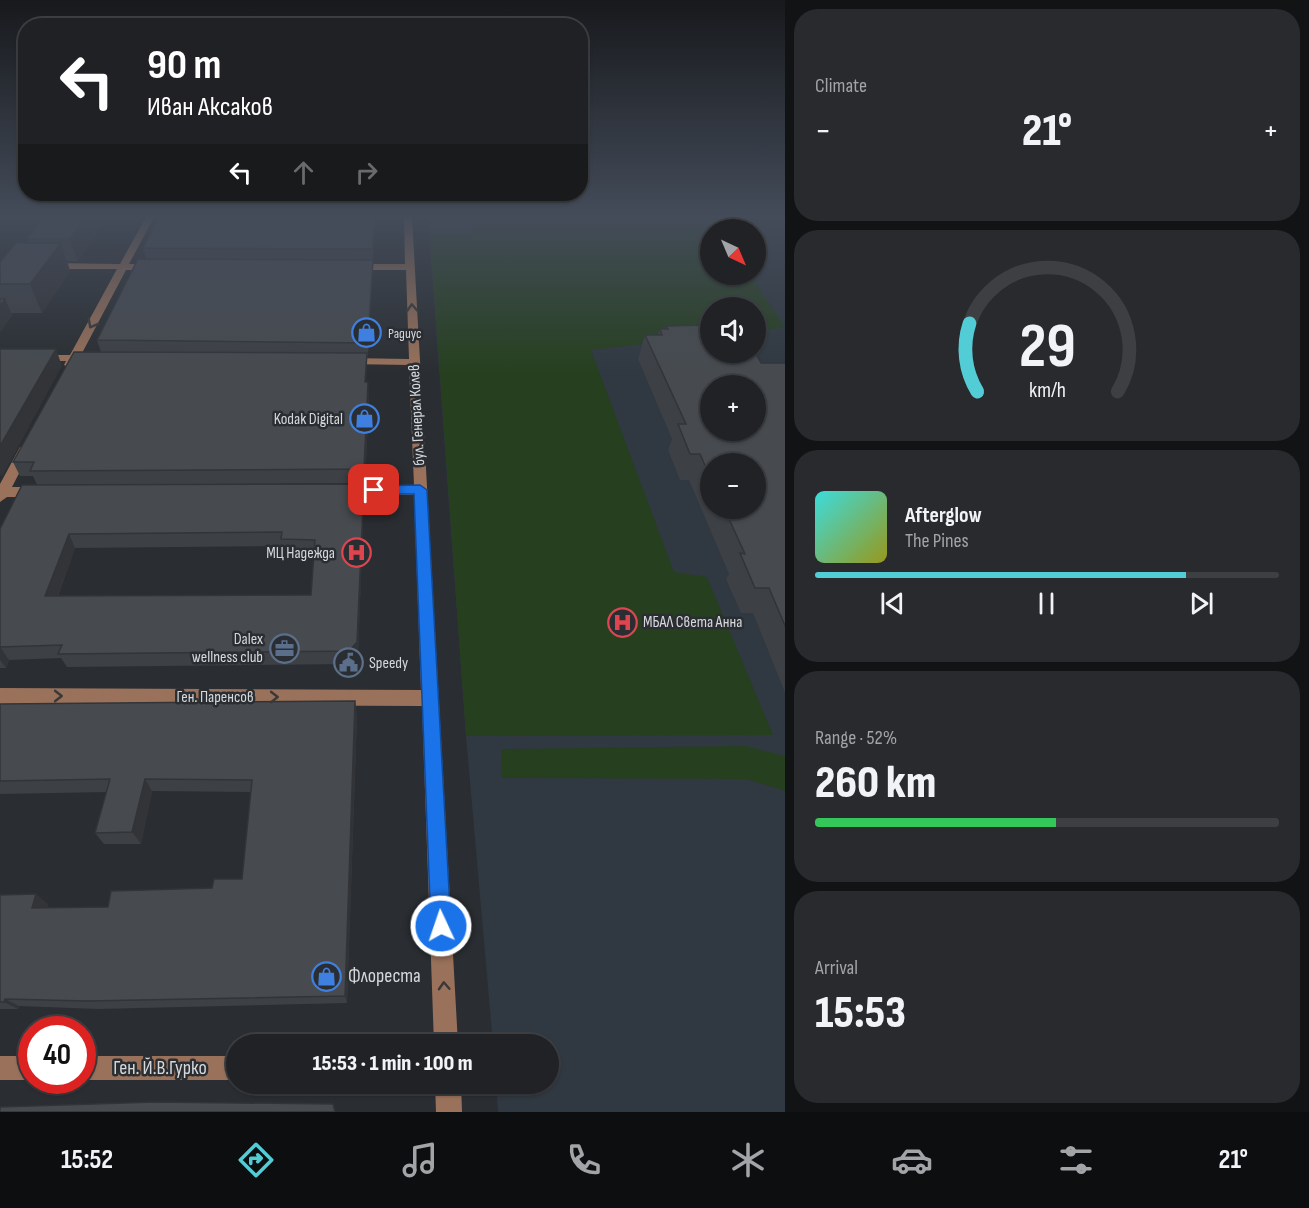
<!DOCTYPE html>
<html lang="en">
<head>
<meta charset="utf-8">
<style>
  :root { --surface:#202226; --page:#282a2e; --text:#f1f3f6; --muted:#a2a4a7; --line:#3d3f43; --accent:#52ccd5 }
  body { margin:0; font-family:"Sofia Sans Condensed",sans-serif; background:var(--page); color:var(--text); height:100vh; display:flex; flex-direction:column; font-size:22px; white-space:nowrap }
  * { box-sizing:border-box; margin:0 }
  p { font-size:20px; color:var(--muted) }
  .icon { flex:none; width:33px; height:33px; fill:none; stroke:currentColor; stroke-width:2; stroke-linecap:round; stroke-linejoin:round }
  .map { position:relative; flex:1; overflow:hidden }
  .side { display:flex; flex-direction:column; gap:9px; padding:9px; background:#121315; width:524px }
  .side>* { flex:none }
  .hud { position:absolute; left:18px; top:18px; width:570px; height:183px; border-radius:24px; box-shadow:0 2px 4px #0004,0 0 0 2px var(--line); background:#202124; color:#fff; overflow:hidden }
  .needle { width:39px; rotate:136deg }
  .fabs { position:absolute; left:700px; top:219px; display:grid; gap:12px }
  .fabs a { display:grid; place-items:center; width:66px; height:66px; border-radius:50%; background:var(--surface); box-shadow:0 2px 4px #0004,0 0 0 2px var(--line); font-size:30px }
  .speed { position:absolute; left:18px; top:1016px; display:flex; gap:12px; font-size:30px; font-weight:700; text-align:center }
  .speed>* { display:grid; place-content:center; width:78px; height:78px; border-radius:50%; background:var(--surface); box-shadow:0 2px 4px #0004,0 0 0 2px var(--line); line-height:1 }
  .speed .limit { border:9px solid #d22; background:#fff; color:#111 }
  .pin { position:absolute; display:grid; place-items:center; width:51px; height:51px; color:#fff; margin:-26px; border-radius:12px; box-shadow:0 3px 9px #0006 }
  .me { position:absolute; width:66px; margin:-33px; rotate:357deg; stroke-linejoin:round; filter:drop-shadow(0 0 4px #0008) }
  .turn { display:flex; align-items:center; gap:21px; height:126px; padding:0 30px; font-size:27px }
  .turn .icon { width:78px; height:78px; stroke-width:2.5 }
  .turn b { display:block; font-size:42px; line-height:51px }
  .lanes { display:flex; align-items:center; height:57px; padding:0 30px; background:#0003; justify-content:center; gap:30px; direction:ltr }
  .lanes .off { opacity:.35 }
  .big { font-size:45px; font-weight:800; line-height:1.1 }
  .side .card { flex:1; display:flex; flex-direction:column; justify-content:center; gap:9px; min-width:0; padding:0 21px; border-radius:24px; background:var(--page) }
  .side .dial { align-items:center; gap:0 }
  .dial svg { height:156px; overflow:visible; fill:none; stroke:var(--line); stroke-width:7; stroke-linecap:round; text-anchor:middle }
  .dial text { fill:var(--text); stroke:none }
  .song { display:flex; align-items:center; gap:18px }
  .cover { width:72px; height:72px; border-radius:9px; background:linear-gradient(135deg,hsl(180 70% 55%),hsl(60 70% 35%)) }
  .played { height:6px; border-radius:3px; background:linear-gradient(90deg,var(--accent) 80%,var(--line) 80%) }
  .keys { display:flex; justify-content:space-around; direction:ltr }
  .heat { display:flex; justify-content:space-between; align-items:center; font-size:33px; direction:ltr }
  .charge { height:9px; border-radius:4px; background:linear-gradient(90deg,#34c759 52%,var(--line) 0) }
  .trip { position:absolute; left:226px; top:1034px; width:333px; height:60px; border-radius:30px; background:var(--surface); box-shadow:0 2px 4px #0004,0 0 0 2px var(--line); font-weight:800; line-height:60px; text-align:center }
  .tabs { display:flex; height:96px; justify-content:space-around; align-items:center; background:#0d0e0f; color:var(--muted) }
  .tabs .icon { width:42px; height:42px }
  .tabs .selected { color:var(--accent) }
  .tabs b { font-size:27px; color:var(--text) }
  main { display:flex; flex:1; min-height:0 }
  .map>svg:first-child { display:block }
  .built { fill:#303841; fill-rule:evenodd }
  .green { fill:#26401f }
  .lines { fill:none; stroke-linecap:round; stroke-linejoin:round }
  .minor { fill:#9a725b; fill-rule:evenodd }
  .wall { fill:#3d4045; fill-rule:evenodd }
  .shaded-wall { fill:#323438 }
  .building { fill:#474b50; stroke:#323438; stroke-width:1.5; fill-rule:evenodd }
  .oneway { stroke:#3b3838 }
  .route { fill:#1a73e8; stroke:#114b97; stroke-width:1.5 }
  .labels { text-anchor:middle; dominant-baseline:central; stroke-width:5; stroke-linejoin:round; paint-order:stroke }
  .far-poi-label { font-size:14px; fill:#d6d9dc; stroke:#2a2e32; text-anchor:start }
  .street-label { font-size:16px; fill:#d6d9dc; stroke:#2a2e32 }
  .poi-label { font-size:16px; fill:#d6d9dc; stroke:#2a2e32; text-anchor:end }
  .near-poi-label { font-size:20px; fill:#d6d9dc; stroke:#2a2e32; text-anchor:start }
  .near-street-label { font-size:20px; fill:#d6d9dc; stroke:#2a2e32 }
</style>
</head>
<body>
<main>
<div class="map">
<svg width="786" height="1112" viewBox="0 0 786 1112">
  <rect width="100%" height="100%" fill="#2a2e32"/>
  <path class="built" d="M 428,217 L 785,217 L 785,1112 L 498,1112 L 496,1083 L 549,1083 L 549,1044 L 493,1044 L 466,736 ZM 711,230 L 756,230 L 756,274 L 711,274 ZM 711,308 L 756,308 L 756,352 L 711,352 ZM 711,386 L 756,386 L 756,430 L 711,430 ZM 711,464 L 756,464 L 756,508 L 711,508 Z"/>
  <g class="green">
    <path d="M 513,217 L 714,217 L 722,229 L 711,230 L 711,274 L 751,275 L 785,327 L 756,331 L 756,308 L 711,308 L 711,336 L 591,350 L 674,572 L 707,577 L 773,735 L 466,736 L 430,234 L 472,234 L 470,222 L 513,222 Z"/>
    <path d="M 745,746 L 785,756 L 785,791 L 746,779 L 502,778 L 501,749 Z"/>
  </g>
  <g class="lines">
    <g class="minor">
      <path d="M 146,217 L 154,217 L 129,264 L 155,264 L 160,267 L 155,270 L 126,270 L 81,355 L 94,356 L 94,360 L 78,361 L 74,367 L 70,368 L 64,365 L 66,361 L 0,361 L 0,355 L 70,355 L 117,269 L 50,269 L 45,266 L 50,263 L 120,264 Z"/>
      <path d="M 404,217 L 412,217 L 458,1044 L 434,1044 L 422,706 L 0,704 L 0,688 L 421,690 L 414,495 L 345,495 L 338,490 L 345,485 L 414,485 L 409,365 L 348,364 L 342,361 L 348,358 L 409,359 L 406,270 L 353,270 L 348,267 L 353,264 L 405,264 Z"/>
      <path d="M 25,446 L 31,450 L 12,487 L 39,487 L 46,492 L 39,497 L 7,497 L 0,502 L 0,484 L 20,447 Z"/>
      <path d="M 0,1056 L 32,1056 L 33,1080 L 0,1080 Z"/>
      <rect x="82" y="1056" width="155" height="24"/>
      <path d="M 435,1083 L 461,1083 L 462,1112 L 436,1112 Z"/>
    </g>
  </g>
  <g class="wall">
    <path d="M 45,217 L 108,217 L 78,261 L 67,261 L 70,271 L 42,313 L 11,313 L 12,315 L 0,332 L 0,262 L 29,243 L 27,239 Z"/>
    <path d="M 375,217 L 368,356 L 367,356 L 366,382 L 369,396 L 365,483 L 37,485 L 33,476 L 20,476 L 13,462 L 101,352 L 97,340 L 146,259 L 143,248 Z"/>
    <path d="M 428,217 L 473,217 L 472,234 L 430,234 Z"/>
    <path d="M 666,326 L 761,363 L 786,363 L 786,695 L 753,613 L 741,613 L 726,579 L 729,574 L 689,480 L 680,480 L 668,450 L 672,439 L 638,359 L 645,335 L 658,335 L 660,329 L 665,329 ZM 711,464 L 756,508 L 711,508 Z"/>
    <path d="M 364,484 L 364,497 L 358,655 L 350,664 L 67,667 L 61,658 L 9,660 L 6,668 L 0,668 L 0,529 ZM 282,546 L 283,552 L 314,554 L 311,595 L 58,596 L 75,548 Z"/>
    <path d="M 0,704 L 357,715 L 347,1003 L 98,1009 L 19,1006 L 18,1009 L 0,1009 L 0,895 L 48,904 L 47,907 L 108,907 L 212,888 L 242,879 L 251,792 L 152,791 L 141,844 L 104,844 L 95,833 L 107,792 L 0,794 Z"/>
  </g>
  <g class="shaded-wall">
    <path d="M 86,217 L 108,217 L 78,261 L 70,239 Z"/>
    <path d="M 374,217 L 375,217 L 373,262 L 373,249 Z"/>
    <path d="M 61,243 L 70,271 L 42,313 L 30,284 Z"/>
    <path d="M 373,260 L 373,272 L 368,356 L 368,343 Z"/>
    <path d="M 5,299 L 12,315 L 0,332 L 0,306 Z"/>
    <path d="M 56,349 L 62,366 L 2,477 L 0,474 L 0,446 Z"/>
    <path d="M 367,353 L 367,367 L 365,396 L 365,382 Z"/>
    <path d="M 368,382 L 369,396 L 365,483 L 364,469 Z"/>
    <path d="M 364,484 L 364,497 L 358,655 L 350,664 L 349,651 Z"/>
    <path d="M 69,534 L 75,548 L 53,609 L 45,596 Z"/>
    <path d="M 0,647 L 9,660 L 6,668 L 0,660 Z"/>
    <path d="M 355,701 L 357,715 L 347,1003 L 345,996 Z"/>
    <path d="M 145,779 L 152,791 L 141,844 L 132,832 Z"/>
    <path d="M 36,894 L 48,904 L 44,917 L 32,908 Z"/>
    <path d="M 5,999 L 19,1006 L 18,1009 L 4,1002 Z"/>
  </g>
  <g class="building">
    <path d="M 45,217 L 86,217 L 70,239 L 27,239 Z"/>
    <path d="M 159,217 L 374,217 L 373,249 L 143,248 Z"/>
    <path d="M 16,243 L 61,243 L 30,284 L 0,284 L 0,262 Z"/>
    <path d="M 138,259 L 373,260 L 368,343 L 97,340 Z"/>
    <path d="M 0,299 L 5,299 L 0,306 Z"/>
    <path d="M 711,325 L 711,352 L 755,352 L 761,363 L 786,363 L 786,628 L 769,588 L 755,588 L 740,553 L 745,554 L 724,508 L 756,508 L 756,464 L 711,464 L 711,479 L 700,454 L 690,454 L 678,424 L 686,424 L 645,335 L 662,335 L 660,329 L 668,329 L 666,326 ZM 711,386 L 756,386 L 756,430 L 711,430 Z"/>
    <path d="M 0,349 L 56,349 L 0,446 Z"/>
    <path d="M 74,352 L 367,353 L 365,382 L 368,382 L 364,469 L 30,471 L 34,462 L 13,462 Z"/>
    <path d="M 364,484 L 357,642 L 349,651 L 58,654 L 62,645 L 0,647 L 0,529 L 22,485 ZM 282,532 L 281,539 L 315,540 L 311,595 L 45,596 L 69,534 Z"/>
    <path d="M 355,701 L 345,996 L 87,1001 L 5,999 L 4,1002 L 0,1002 L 0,895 L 36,894 L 32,908 L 108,907 L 111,891 L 212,888 L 214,879 L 242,879 L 252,780 L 145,779 L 132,832 L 95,833 L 110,779 L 0,781 L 0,704 Z"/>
    <path d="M 155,1102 L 333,1104 L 335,1112 L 0,1112 L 0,1107 Z"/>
  </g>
  <defs><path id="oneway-chevron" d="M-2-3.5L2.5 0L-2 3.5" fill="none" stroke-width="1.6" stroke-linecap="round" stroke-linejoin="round" transform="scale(1.5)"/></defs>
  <g class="oneway">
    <use href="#oneway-chevron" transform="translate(412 308) rotate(-93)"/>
    <use href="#oneway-chevron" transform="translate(92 324) rotate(118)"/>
    <use href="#oneway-chevron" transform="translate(58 696)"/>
    <use href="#oneway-chevron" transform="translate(274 697)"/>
    <use href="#oneway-chevron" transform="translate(444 986) rotate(-93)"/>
  </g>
  <linearGradient id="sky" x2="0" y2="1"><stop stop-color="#17191c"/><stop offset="0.58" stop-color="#444c5a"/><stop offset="1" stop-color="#444c5a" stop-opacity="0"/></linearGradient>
  <rect width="786" height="373" fill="url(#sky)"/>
  <path class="route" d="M 420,485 L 427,490 L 451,926 L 448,933 L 441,936 L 434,933 L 431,926 L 414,494 L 374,494 L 368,490 L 374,486 Z"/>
  <defs>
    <symbol id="shop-ring" viewBox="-11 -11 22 22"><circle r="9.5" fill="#2a2e32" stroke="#3f7fe0" stroke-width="1.5"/><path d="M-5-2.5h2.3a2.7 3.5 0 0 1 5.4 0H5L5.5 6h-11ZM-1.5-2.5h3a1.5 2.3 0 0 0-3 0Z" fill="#3f7fe0"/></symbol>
    <symbol id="hospital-ring" viewBox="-11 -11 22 22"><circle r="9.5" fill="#2a2e32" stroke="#e0444e" stroke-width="1.5"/><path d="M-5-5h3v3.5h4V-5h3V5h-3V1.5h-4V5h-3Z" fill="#e0444e"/></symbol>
    <symbol id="office-ring" viewBox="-11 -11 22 22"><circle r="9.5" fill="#2a2e32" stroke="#5c6f8a" stroke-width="1.5"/><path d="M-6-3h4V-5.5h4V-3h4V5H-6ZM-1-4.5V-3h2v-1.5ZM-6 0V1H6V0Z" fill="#5c6f8a"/></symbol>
    <symbol id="civic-ring" viewBox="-11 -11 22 22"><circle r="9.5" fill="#2a2e32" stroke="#5c6f8a" stroke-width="1.5"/><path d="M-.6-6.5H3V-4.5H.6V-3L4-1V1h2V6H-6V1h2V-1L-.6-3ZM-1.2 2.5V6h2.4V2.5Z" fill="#5c6f8a"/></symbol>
  </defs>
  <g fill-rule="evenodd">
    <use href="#shop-ring" x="350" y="316" width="33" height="33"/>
    <use href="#shop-ring" x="348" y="402" width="33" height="33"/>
    <use href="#hospital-ring" x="340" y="536" width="33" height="33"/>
    <use href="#hospital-ring" x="606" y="606" width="33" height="33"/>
    <use href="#office-ring" x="268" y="632" width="33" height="33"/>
    <use href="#civic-ring" x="332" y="646" width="33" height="33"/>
    <use href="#shop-ring" x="310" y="960" width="33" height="33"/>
  </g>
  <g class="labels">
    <g class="far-poi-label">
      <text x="388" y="333">Радиус</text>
    </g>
    <g class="street-label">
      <text transform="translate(417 415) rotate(-93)">бул. Генерал Колев</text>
      <text x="215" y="697">Ген. Паренсов</text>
    </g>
    <g class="poi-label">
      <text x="343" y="419">Kodak Digital</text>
      <text x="335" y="553">МЦ Надежда</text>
      <text x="643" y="622" text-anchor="start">МБАЛ Света Анна</text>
      <text x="263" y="639">Dalex<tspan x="263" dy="18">wellness club</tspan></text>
      <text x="369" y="663" text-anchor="start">Speedy</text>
    </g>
    <g class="near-poi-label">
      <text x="348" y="976">Флореста</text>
    </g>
    <g class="near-street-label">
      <text x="160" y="1068">Ген. Й.В.Гурко</text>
    </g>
  </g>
</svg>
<div class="fabs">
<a><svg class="needle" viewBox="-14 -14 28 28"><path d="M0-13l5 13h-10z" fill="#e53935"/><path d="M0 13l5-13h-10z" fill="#a2a4a7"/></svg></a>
<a><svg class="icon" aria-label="sound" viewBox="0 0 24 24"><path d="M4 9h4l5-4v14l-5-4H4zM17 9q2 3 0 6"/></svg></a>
<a>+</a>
<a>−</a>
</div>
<div class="speed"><div class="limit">40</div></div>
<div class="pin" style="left:374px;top:490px;background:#d93025"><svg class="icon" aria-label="arrive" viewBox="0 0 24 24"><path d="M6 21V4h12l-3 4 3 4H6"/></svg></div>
<svg class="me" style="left:441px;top:926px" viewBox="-20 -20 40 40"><circle r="17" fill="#1a73e8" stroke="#fff" stroke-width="3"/><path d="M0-11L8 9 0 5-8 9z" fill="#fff"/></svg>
<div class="trip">15:53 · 1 min · 100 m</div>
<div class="hud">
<div class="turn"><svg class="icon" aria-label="left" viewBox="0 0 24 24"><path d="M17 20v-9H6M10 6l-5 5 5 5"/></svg><div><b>90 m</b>Иван Аксаков</div></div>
<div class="lanes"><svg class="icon" aria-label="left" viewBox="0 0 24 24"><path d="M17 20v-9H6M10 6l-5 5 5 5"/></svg><svg class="icon off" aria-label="ahead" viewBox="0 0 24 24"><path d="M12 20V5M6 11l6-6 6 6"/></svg><svg class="icon off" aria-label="right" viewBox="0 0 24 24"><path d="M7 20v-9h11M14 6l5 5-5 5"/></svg></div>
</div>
</div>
<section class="side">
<div class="card"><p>Climate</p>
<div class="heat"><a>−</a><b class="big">21°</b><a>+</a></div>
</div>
<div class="card dial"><svg viewBox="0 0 100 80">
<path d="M14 69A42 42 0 1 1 86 69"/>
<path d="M14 69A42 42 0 0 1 10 34" stroke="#52ccd5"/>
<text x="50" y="56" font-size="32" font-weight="700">29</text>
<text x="50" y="72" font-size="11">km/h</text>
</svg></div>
<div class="card">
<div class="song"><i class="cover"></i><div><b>Afterglow</b><p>The Pines</p></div></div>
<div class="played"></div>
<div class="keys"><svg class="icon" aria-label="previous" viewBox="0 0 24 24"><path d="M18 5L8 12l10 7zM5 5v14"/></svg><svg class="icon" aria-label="pause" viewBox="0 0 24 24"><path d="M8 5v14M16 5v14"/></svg><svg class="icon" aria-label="next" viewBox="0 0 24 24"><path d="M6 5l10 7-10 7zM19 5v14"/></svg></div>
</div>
<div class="card"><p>Range · 52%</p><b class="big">260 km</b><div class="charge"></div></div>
<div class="card"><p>Arrival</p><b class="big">15:53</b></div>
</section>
</main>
<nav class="tabs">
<b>15:52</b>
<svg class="icon selected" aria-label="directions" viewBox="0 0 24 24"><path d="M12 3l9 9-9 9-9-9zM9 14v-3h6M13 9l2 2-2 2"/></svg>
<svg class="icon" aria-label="music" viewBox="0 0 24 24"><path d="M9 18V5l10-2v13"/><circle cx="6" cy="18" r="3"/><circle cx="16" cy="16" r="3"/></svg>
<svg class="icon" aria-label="phone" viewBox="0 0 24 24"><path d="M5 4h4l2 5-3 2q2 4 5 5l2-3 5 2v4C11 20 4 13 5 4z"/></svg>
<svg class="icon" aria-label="climate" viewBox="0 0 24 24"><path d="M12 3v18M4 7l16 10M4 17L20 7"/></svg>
<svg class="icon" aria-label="car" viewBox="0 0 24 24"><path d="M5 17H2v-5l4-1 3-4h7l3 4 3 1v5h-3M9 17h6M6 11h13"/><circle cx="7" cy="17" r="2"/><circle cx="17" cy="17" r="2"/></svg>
<svg class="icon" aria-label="filters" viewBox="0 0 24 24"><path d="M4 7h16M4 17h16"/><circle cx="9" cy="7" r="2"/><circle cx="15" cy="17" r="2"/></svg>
<b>21°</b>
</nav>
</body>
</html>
